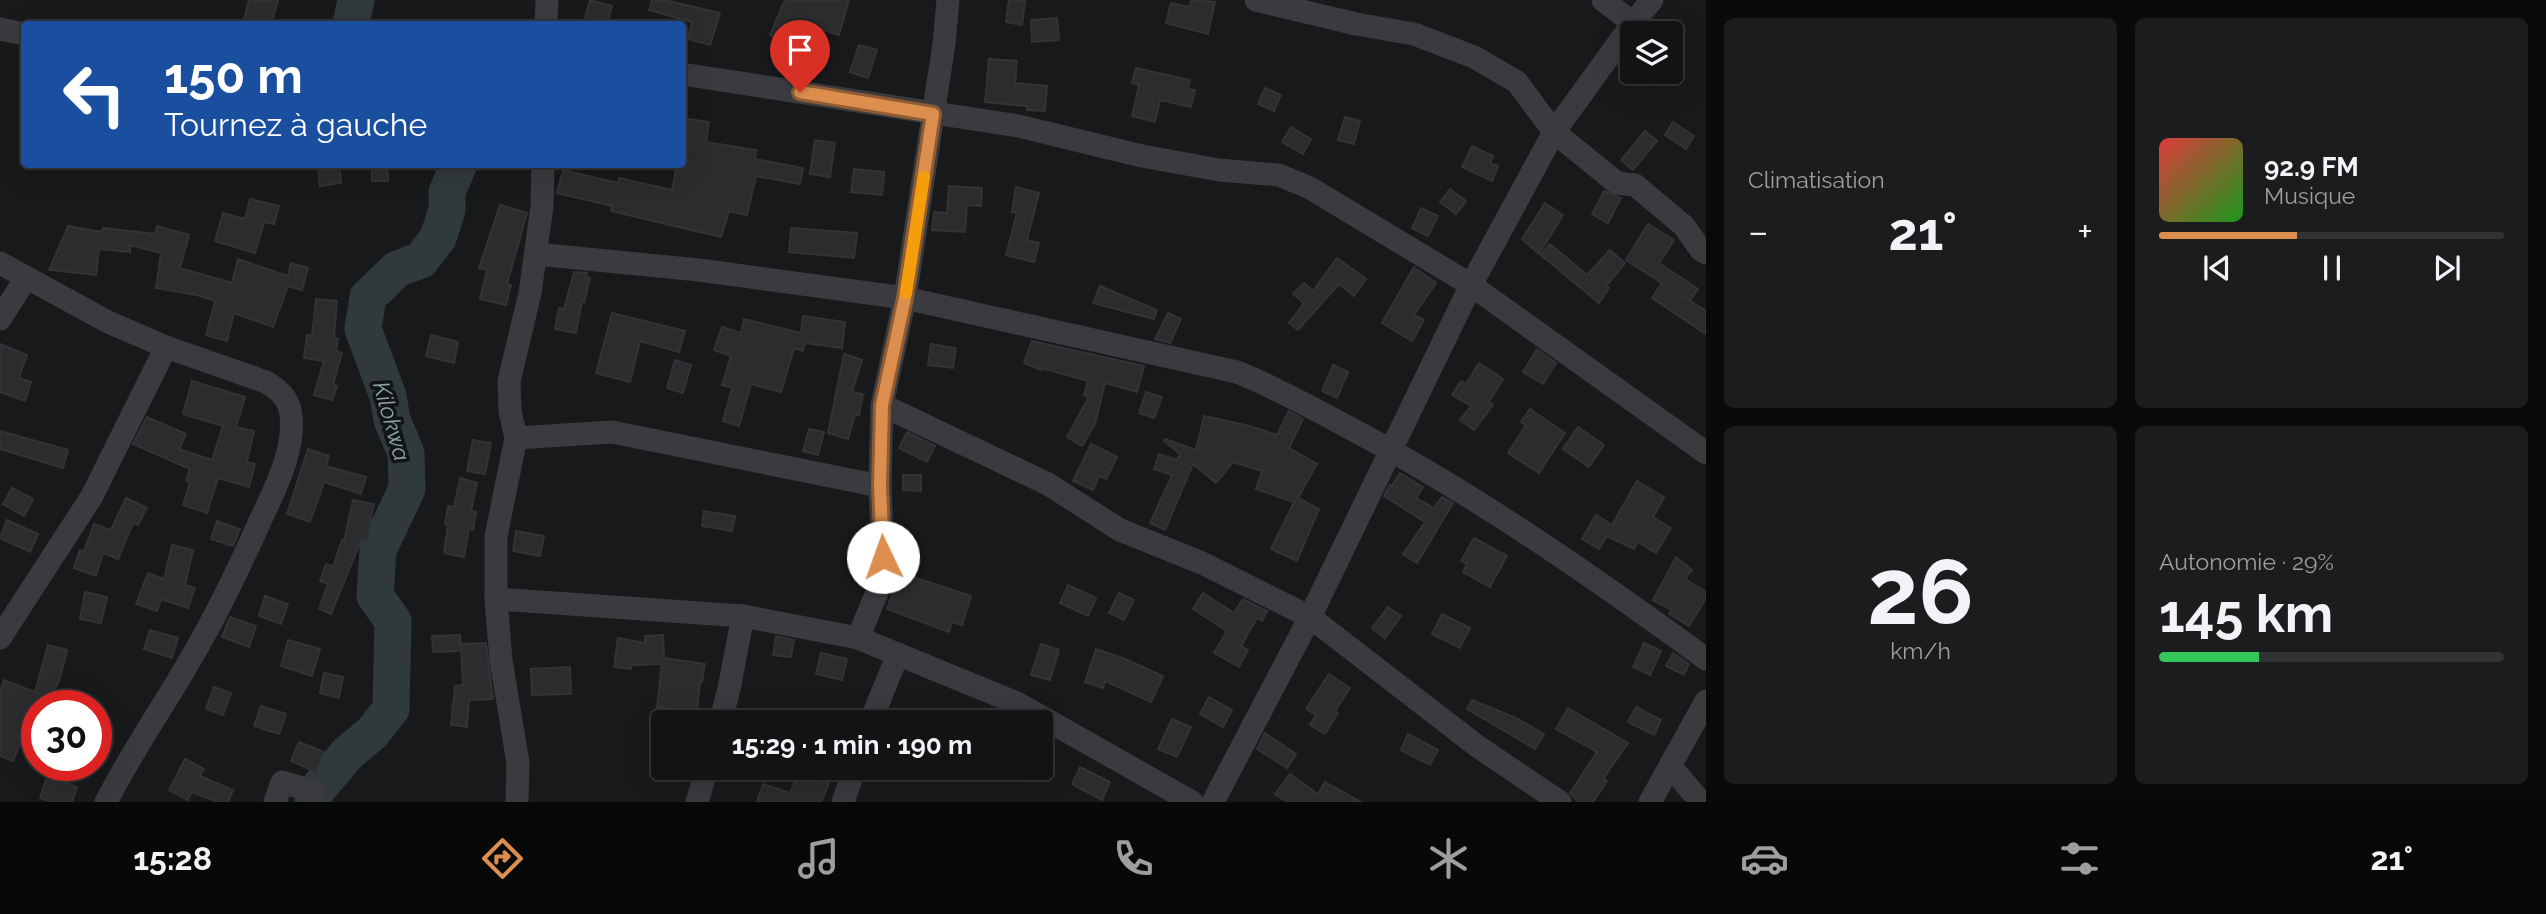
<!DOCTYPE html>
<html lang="fr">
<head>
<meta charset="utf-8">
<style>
  :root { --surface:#121314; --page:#1b1c1d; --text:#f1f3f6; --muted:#9c9ea0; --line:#313234; --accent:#dc8e4e }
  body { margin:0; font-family:Raleway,sans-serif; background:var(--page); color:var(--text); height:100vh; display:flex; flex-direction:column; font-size:26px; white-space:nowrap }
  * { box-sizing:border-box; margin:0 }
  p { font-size:23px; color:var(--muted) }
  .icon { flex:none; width:38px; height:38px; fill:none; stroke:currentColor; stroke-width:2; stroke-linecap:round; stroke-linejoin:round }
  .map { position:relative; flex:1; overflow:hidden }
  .side { display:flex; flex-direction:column; gap:18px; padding:18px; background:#0a0a0b; width:840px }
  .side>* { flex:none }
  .guide { position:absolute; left:21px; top:21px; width:665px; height:147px; border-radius:7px; box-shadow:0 7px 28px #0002,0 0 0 2px var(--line); background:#1a4fa0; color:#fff; overflow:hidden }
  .buttons { position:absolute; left:1620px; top:21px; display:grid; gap:14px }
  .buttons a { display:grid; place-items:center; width:63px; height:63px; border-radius:7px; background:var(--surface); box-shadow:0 7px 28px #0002,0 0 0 2px var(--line); font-size:35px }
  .speed { position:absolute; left:21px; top:690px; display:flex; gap:14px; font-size:35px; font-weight:700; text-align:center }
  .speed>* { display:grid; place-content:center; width:91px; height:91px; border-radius:50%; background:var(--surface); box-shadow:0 7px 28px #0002,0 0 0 2px var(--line); line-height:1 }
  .speed .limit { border:10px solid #d22; background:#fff; color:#111 }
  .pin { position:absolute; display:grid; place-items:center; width:60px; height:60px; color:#fff; margin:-72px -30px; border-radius:50% 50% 50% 0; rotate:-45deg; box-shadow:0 0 7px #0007 }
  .pin .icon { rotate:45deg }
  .me { position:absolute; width:77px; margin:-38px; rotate:357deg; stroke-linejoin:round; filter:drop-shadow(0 0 5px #0008) }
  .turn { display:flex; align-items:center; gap:24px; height:147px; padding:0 28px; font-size:32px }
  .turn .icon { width:91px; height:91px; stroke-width:2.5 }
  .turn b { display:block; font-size:49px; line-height:60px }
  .big { font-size:52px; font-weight:700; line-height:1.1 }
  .side .card { flex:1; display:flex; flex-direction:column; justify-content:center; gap:10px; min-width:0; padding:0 24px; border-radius:10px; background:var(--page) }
  .side .dial { align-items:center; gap:0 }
  .dial b { font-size:91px; line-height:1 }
  .song { display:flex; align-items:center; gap:21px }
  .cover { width:84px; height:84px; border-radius:10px; background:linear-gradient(135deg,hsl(0 70% 55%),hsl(120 70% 35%)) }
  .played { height:7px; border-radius:4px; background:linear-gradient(90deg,var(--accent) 40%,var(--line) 40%) }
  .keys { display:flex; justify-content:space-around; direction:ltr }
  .heat { display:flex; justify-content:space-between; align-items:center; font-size:38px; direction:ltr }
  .charge { height:10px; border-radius:5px; background:linear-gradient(90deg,#34c759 29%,var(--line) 0) }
  .side .tiles { flex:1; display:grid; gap:18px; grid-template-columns:repeat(2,1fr) }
  .trip { position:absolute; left:651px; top:710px; width:402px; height:70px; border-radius:7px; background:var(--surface); box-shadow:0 7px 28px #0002,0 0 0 2px var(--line); font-weight:700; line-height:70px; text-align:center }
  .tabs { display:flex; height:112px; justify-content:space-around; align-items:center; background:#070808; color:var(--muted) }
  .tabs .icon { width:49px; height:49px }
  .tabs .on { color:var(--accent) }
  .tabs b { font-size:32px; color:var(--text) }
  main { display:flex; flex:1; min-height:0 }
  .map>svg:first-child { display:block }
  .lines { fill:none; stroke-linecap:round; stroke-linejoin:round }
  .river { stroke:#30393c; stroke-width:37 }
  .building { fill:#2b2c2e; stroke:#323336; stroke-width:2 }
  .minor { stroke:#3a3b3e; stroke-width:23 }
  .route-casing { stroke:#8f5c33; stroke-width:18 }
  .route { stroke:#dc8e4e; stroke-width:12 }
  .slow { stroke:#f59e0b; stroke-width:12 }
  .labels { text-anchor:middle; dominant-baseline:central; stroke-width:7; stroke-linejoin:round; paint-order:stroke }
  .water-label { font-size:23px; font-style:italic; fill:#88a5ae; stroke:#131415 }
</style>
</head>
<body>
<main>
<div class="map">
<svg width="1706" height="802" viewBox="0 0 1706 802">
  <rect width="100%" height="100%" fill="#18191a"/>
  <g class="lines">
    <g class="river">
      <path d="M 351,24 L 356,0"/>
      <path d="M 313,802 L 315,792 L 348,753 L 372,733 L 391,709 L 393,621 L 375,596 L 378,550 L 407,489 L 406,453 L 392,420 L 388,396 L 363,329 L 368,297 L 397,269 L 421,260 L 438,238 L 447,210 L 447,192 L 459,164"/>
    </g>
  </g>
  <g class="building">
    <path d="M 249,0 L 278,0 L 271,24 L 243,24 Z"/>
    <path d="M 590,0 L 612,6 L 607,24 L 583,24 Z"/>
    <path d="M 652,0 L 664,0 L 720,13 L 710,45 L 688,39 L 692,22 L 649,10 Z"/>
    <path d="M 785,0 L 849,0 L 839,35 L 795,22 L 785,42 L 770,35 Z"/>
    <path d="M 1009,0 L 1025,0 L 1022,25 L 1006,22 Z"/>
    <path d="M 1191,0 L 1215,2 L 1208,34 L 1166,23 L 1171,3 L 1189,7 Z"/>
    <path d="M 1057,18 L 1059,40 L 1032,42 L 1031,20 Z"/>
    <path d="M 859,45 L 877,50 L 868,78 L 850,72 Z"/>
    <path d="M 989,59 L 1017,61 L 1015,83 L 1047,86 L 1045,111 L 1027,110 L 1027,106 L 985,102 Z"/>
    <path d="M 1136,68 L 1190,80 L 1188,89 L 1195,90 L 1191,107 L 1160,100 L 1155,122 L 1132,116 L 1139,85 L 1132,83 Z"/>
    <path d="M 1265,88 L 1281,95 L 1274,111 L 1258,104 Z"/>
    <path d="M 1345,117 L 1360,121 L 1354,144 L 1338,140 Z"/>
    <path d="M 682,118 L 709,122 L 706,142 L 756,150 L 755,159 L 803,168 L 800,184 L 756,176 L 747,215 L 729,211 L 721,237 L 611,211 L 612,206 L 557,193 L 563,170 L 618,183 L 619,178 L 672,190 L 677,164 L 682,164 Z"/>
    <path d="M 1673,122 L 1694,136 L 1686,149 L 1665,135 Z"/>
    <path d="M 1291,127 L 1311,139 L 1303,154 L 1282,142 Z"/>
    <path d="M 1645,131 L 1657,141 L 1633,170 L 1621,160 Z"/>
    <path d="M 815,140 L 835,143 L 830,177 L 810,174 Z"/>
    <path d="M 1472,146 L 1493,156 L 1490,163 L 1498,166 L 1492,181 L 1462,167 Z"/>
    <path d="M 318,164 L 339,164 L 341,183 L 320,186 Z"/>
    <path d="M 372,164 L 387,164 L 388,181 L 372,181 Z"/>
    <path d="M 854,169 L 884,172 L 882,195 L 851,192 Z"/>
    <path d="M 949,186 L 982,188 L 981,206 L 967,205 L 965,232 L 932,230 L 934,212 L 947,213 Z"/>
    <path d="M 1016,187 L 1039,193 L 1027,240 L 1039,243 L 1034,262 L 1006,255 L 1017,213 L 1012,212 Z"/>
    <path d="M 1450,189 L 1466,201 L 1456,214 L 1440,202 Z"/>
    <path d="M 1604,191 L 1621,198 L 1608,223 L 1592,214 Z"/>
    <path d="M 250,199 L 279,206 L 274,224 L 264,222 L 255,253 L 215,241 L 223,213 L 245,219 Z"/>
    <path d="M 1545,203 L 1563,215 L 1539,254 L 1522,239 Z"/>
    <path d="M 500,205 L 527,213 L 507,284 L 511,285 L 506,305 L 480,299 L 487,270 L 479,268 Z"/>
    <path d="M 1421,208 L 1438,216 L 1428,236 L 1412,228 Z"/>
    <path d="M 1648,224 L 1674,240 L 1659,263 L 1698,289 L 1690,300 L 1678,293 L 1706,311 L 1706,334 L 1652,298 L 1662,283 L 1626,260 Z"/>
    <path d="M 68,226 L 102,232 L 103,228 L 155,234 L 157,226 L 189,235 L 180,268 L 232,283 L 238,259 L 288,276 L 291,263 L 308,268 L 302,290 L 288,286 L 273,327 L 234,313 L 227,341 L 206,335 L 215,301 L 197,295 L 156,288 L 161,253 L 130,245 L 130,252 L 99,249 L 96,275 L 49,270 Z"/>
    <path d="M 791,228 L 857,233 L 854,258 L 789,252 Z"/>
    <path d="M 1550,244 L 1587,275 L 1610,250 L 1625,263 L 1606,286 L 1609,288 L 1599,303 L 1541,255 Z"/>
    <path d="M 1337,258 L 1366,279 L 1354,296 L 1339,284 L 1298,330 L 1289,323 L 1304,303 L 1293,294 L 1304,283 L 1313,291 Z"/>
    <path d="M 1414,267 L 1436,283 L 1414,315 L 1424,320 L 1412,341 L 1382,323 Z"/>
    <path d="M 574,272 L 587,273 L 586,277 L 590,278 L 584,302 L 582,301 L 576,333 L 555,329 L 559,308 L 564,309 Z"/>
    <path d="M 1100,286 L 1157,310 L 1154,319 L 1093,303 Z"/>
    <path d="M 316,299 L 337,301 L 334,338 L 338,339 L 336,351 L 342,353 L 333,384 L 337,386 L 332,400 L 314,395 L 324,361 L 304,358 L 307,335 L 312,336 Z"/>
    <path d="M 612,313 L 685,331 L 679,352 L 640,341 L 630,382 L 596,373 Z"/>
    <path d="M 1168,313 L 1181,319 L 1170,343 L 1155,339 Z"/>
    <path d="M 803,316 L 845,322 L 842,348 L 805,343 L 803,351 L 794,348 L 781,392 L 751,384 L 739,426 L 723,421 L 732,388 L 722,385 L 731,356 L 714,350 L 722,327 L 741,333 L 744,319 L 801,333 Z"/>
    <path d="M 431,335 L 458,342 L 454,363 L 426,356 Z"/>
    <path d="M 1032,341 L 1144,366 L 1137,392 L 1105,383 L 1095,424 L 1082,446 L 1067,437 L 1089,397 L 1084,395 L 1088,381 L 1042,368 L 1042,370 L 1024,363 Z"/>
    <path d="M 0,344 L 27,355 L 19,378 L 31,382 L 25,401 L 0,392 Z"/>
    <path d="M 931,344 L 956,348 L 953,368 L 928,365 Z"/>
    <path d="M 1537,349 L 1556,363 L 1543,384 L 1523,372 Z"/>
    <path d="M 844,354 L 862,360 L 852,392 L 863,394 L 859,415 L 855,415 L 848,439 L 828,433 Z"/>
    <path d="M 675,360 L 691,365 L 683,393 L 667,388 Z"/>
    <path d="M 1479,363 L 1503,379 L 1489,402 L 1493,405 L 1474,430 L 1460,420 L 1471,406 L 1452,395 L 1461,381 L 1466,384 Z"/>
    <path d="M 1333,365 L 1348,372 L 1337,398 L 1322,391 Z"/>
    <path d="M 192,381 L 245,397 L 236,427 L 254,431 L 247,462 L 255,464 L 249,487 L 218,478 L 207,513 L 183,505 L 190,483 L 186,481 L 190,469 L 133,444 L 147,417 L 186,434 L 179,449 L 212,460 L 223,426 L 183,414 Z"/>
    <path d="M 1146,392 L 1162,397 L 1154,418 L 1139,413 Z"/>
    <path d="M 1530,409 L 1565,433 L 1539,473 L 1508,453 L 1526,425 L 1521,422 Z"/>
    <path d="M 1289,411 L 1303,419 L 1289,448 L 1317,464 L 1298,498 L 1319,509 L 1297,561 L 1271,549 L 1294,502 L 1256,489 L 1262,471 L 1233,462 L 1216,483 L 1193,464 L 1165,530 L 1150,523 L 1172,475 L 1154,469 L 1159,454 L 1177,460 L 1180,454 L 1164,441 L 1165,439 L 1196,450 L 1204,416 L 1246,425 L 1277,435 Z"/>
    <path d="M 1578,427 L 1604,445 L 1589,467 L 1563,449 Z"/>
    <path d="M 809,429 L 824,432 L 818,455 L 803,451 Z"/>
    <path d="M 0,431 L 68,450 L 63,468 L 0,449 Z"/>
    <path d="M 907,432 L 935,446 L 927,462 L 899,448 Z"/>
    <path d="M 473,440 L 491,443 L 485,474 L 467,471 Z"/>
    <path d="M 1091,444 L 1117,457 L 1106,479 L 1099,476 L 1093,490 L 1073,481 Z"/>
    <path d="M 308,449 L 329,456 L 326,466 L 366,477 L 361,494 L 324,482 L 310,522 L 287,514 Z"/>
    <path d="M 1400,473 L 1423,487 L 1416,498 L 1434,508 L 1442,497 L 1453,503 L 1417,563 L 1403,554 L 1425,522 L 1384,496 L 1390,485 L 1392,486 Z"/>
    <path d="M 903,475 L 921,475 L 921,491 L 903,490 Z"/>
    <path d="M 460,478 L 477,483 L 471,511 L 476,512 L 473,530 L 469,529 L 464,557 L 444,553 L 448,525 L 445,524 L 448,506 L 454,507 Z"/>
    <path d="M 1637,481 L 1664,497 L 1653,517 L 1671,528 L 1656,553 L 1638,542 L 1634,549 L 1607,536 L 1599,549 L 1582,539 L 1596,515 L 1612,525 Z"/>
    <path d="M 12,488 L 33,499 L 24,516 L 3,504 Z"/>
    <path d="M 126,498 L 147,508 L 138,525 L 133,523 L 118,559 L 103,553 L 96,576 L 74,568 L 80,550 L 84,551 L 94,524 L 111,530 Z"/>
    <path d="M 353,500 L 374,504 L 369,526 L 371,526 L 367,541 L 361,540 L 331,614 L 319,609 L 328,584 L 320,581 L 326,564 L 333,567 L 342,540 L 344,541 Z"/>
    <path d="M 704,511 L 735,516 L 732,531 L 702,526 Z"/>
    <path d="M 7,520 L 38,534 L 30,552 L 0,538 Z"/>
    <path d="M 217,521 L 240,529 L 233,546 L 211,539 Z"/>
    <path d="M 516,531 L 544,536 L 540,556 L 513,551 Z"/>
    <path d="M 1474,538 L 1507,556 L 1490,587 L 1463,572 L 1467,564 L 1461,561 Z"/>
    <path d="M 172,545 L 193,550 L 185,585 L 195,588 L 188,608 L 161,599 L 157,611 L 136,604 L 148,573 L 164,579 Z"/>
    <path d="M 1676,557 L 1692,570 L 1685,579 L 1706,592 L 1706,598 L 1689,626 L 1669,614 L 1672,610 L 1653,600 Z"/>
    <path d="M 900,573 L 971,596 L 962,625 L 952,622 L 949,632 L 887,609 Z"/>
    <path d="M 1068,585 L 1096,598 L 1088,616 L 1060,603 Z"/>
    <path d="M 85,592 L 107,597 L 101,623 L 80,619 Z"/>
    <path d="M 1119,593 L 1134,600 L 1124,620 L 1109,613 Z"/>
    <path d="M 1203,593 L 1234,613 L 1243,599 L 1267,611 L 1262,621 L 1257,618 L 1241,646 L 1248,650 L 1239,667 L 1214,653 L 1227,631 L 1193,609 Z"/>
    <path d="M 265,596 L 288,604 L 281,624 L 259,616 Z"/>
    <path d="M 1388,607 L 1401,616 L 1385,638 L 1372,628 Z"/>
    <path d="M 1442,614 L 1470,628 L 1460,648 L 1432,634 Z"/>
    <path d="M 230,617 L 256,626 L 249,647 L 222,637 Z"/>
    <path d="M 150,630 L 178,638 L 172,658 L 144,649 Z"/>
    <path d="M 460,635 L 461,651 L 433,652 L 432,636 Z"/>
    <path d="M 663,635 L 664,658 L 705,664 L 702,682 L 700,682 L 697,711 L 657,707 L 662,664 L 632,665 L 631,669 L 614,667 L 618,638 L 645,643 L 645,636 Z"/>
    <path d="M 776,636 L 794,640 L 791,657 L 773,655 Z"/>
    <path d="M 288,640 L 320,649 L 312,676 L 281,666 Z"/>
    <path d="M 486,643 L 493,699 L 469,700 L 467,727 L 451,725 L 455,686 L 463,685 L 461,644 Z"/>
    <path d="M 1644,643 L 1661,651 L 1650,675 L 1633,667 Z"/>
    <path d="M 1041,644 L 1059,650 L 1050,680 L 1031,675 Z"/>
    <path d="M 48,645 L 67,650 L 60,678 L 51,697 L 67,703 L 67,705 L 37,705 L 37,725 L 29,722 L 13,761 L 0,756 L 0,692 L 4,680 L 35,692 Z"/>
    <path d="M 1096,649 L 1123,658 L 1163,676 L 1151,702 L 1105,681 L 1103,688 L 1085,682 Z"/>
    <path d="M 821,653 L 847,659 L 842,680 L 816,674 Z"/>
    <path d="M 1673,653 L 1689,664 L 1684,675 L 1666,666 Z"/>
    <path d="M 570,667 L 571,694 L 532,695 L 531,669 Z"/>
    <path d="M 324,673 L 343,677 L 339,698 L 320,693 Z"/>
    <path d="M 1329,674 L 1350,688 L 1335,711 L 1338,713 L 1325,734 L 1310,725 L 1316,715 L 1306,709 Z"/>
    <path d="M 214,687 L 231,693 L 223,715 L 206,709 Z"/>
    <path d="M 1209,697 L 1232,710 L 1223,727 L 1200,714 Z"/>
    <path d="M 1472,700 L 1518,719 L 1544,734 L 1535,749 L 1467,709 Z"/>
    <path d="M 261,706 L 286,714 L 279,734 L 254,726 Z"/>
    <path d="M 1636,707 L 1661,720 L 1654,735 L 1628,722 Z"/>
    <path d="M 1568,708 L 1628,743 L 1603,779 L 1607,781 L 1593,802 L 1578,802 L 1570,793 L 1597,752 L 1556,729 Z"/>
    <path d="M 1172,719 L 1191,727 L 1177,757 L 1158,749 Z"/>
    <path d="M 1265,733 L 1296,754 L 1287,768 L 1257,749 Z"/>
    <path d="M 1408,734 L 1438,750 L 1430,765 L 1401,750 Z"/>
    <path d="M 299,742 L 324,752 L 316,772 L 291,761 Z"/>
    <path d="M 185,759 L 204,769 L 200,776 L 233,790 L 228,802 L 218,802 L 192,792 L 188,800 L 169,790 Z"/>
    <path d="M 1080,767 L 1110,782 L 1102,800 L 1072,784 Z"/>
    <path d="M 800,771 L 829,784 L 821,802 L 757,802 L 763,784 L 790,793 Z"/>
    <path d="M 1290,774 L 1318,794 L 1325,782 L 1361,802 L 1287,802 L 1275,794 Z"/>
    <path d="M 47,777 L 77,787 L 72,802 L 51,802 L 40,798 Z"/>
  </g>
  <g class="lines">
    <g class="minor">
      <path d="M 1256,0 L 1356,24 L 1414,34 L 1474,57 L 1517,82 L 1554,132 L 1617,183 L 1635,185 L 1684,226 L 1701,250 L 1706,253"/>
      <path d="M 1603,0 L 1633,23"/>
      <path d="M 546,24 L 547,0"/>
      <path d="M 0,29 L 24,34"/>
      <path d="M 682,74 L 1018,126 L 1142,156 L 1219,170 L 1279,175 L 1310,188 L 1471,285 L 1706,453"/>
      <path d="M 536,254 L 699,270 L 905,298 L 1237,372 C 1275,387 1310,407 1346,426 C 1473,493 1591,575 1706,659"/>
      <path d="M 0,263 L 108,322 L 166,347 L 266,382 C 279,390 289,398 291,415 C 295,451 275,489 260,521 C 240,566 218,612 193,655 C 165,704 132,751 106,802"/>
      <path d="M 0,319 L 26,278"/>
      <path d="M 882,405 L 1048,484 L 1120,530 L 1202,563 L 1310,617 L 1477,746 L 1560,802"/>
      <path d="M 516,438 L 612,432 L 880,486"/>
      <path d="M 496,599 L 743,616 L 858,638 L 1017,703 L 1192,802"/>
      <path d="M 0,638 L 92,496 L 166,347"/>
      <path d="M 858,638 L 880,585 L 883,557 L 880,486 L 882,405 L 905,298 L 944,44 L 948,0"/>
      <path d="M 720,723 L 729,689 L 743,616"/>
      <path d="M 870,723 L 898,654"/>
      <path d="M 1670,766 L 1701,802"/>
      <path d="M 275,802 L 282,782 L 315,792"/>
      <path d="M 517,802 L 518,763 L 501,660 L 496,599 L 496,536 L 516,438 L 510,411 L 509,381 L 530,293 L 542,206 L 543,164"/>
      <path d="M 697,802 L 707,768"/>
      <path d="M 843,802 L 855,768"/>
      <path d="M 1213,802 L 1310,617 L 1471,285 L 1554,132 L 1633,23 L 1652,0"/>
      <path d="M 1650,802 L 1706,701"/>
    </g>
  </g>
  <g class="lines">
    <defs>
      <path id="route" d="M 800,92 L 933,114 L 905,298 L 882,405 L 880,486 L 883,557"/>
    </defs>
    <use href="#route" class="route-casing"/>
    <use href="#route" class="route"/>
    <path class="slow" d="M 906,293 L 924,177"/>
  </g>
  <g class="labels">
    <g class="water-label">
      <text transform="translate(392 421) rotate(74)">Kilokwa</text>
    </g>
  </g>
</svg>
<div class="buttons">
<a><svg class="icon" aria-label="layers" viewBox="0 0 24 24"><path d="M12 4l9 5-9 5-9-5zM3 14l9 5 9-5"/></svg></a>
</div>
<div class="speed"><div class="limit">30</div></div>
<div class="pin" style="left:800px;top:92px;background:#d93025"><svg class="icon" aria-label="arrive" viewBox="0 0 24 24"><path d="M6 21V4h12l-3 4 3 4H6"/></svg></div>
<svg class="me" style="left:883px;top:557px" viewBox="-20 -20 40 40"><circle r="19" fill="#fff"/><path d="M0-13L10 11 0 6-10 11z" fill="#dc8e4e"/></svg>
<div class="trip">15:29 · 1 min · 190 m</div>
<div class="guide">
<div class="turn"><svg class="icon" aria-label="left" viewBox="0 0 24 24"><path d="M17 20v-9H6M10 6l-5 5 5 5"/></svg><div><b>150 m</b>Tournez à gauche</div></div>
</div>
</div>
<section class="side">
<div class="tiles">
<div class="card"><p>Climatisation</p>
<div class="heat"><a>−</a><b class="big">21°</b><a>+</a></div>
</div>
<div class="card">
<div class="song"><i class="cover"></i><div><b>92.9 FM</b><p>Musique</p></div></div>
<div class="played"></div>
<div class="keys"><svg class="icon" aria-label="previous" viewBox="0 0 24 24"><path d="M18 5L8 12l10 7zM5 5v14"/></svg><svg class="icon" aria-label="pause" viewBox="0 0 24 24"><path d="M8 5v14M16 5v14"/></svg><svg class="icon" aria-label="next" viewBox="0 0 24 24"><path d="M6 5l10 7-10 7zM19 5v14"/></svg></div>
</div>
<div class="card dial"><b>26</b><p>km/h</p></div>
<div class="card"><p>Autonomie · 29%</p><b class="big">145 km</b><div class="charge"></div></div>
</div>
</section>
</main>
<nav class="tabs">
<b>15:28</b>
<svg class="icon on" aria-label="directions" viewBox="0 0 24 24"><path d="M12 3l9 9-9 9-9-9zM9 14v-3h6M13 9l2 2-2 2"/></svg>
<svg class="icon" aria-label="music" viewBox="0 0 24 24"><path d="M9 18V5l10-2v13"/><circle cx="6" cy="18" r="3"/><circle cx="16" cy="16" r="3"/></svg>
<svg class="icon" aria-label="phone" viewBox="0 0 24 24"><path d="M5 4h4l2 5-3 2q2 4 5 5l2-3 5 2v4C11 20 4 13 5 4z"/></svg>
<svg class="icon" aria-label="climate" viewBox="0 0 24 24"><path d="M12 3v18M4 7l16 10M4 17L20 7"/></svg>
<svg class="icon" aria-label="car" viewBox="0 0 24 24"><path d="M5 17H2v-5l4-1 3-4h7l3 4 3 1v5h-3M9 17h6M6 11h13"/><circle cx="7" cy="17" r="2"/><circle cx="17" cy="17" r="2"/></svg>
<svg class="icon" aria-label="filters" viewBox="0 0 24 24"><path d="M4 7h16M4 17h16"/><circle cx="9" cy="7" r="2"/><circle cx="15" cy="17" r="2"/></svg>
<b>21°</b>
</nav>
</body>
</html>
